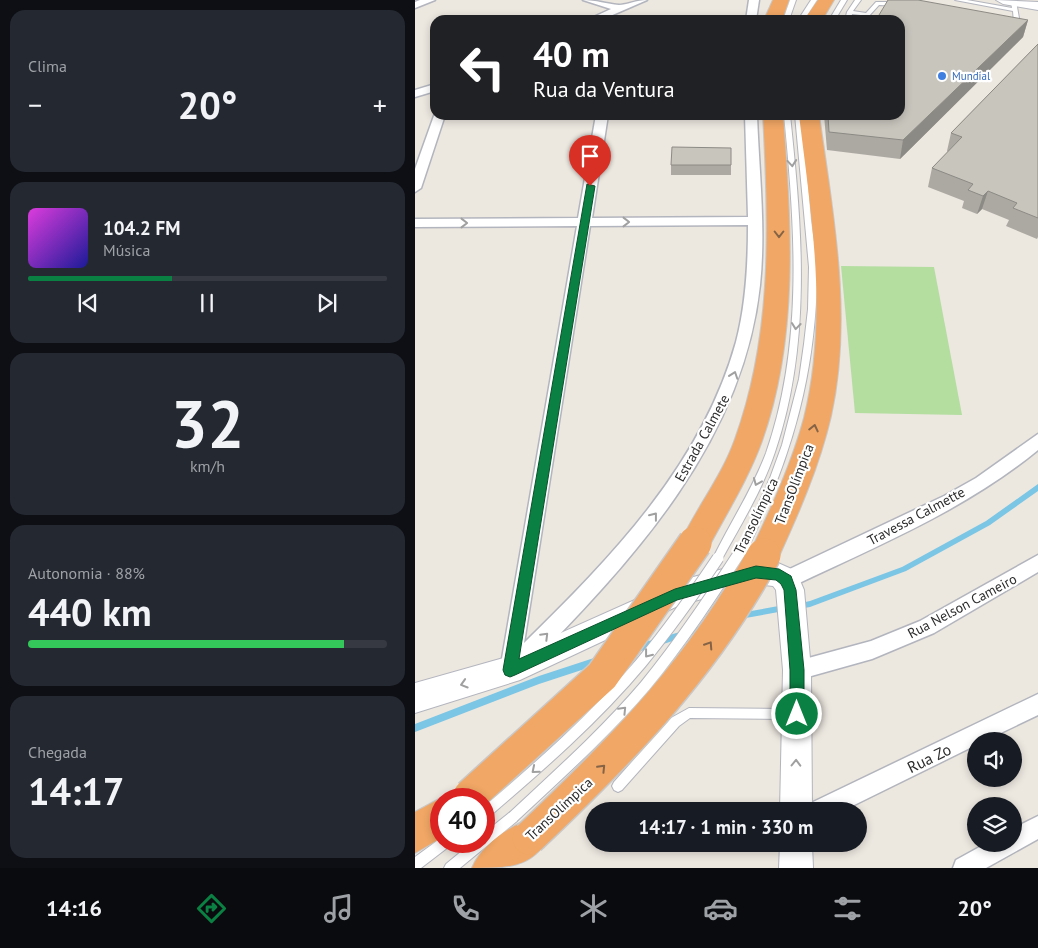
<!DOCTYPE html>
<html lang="pt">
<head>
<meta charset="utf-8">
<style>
  :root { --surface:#171b24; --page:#242831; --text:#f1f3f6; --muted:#9ea1a6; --line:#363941; --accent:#0b8043 }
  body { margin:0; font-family:"PT Sans",sans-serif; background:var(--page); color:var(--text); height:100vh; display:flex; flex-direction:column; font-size:19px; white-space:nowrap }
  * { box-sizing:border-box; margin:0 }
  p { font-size:16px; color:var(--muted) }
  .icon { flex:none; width:28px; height:28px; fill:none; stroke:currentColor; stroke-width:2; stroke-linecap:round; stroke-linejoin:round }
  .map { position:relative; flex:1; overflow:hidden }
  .sheet { display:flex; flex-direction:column; gap:10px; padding:10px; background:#0d0f14; width:415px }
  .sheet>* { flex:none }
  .top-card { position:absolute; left:15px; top:15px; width:475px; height:105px; border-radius:15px; box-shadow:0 2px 8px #0003; background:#202124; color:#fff; overflow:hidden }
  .tools { position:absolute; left:552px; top:732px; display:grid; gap:10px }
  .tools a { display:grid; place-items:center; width:55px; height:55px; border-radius:50%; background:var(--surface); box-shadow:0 2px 8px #0003; font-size:25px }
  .speed { position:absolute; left:15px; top:788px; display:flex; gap:10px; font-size:25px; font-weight:700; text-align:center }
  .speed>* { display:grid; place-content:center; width:65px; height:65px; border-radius:50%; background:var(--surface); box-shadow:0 2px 8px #0003; line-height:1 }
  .speed .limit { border:8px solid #d22; background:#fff; color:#111 }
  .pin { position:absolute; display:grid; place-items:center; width:42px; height:42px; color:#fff; margin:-51px -21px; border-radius:50% 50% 50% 0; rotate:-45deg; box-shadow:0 0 5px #0007 }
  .pin .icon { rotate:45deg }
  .me { position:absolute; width:55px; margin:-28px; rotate:0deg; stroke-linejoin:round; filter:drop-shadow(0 0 4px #0008) }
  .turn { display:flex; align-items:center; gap:18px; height:105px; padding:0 20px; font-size:22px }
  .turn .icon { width:65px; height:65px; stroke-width:2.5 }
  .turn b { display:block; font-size:35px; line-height:42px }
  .big { font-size:38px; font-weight:800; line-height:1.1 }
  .sheet .widget { flex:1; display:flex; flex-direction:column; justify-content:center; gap:8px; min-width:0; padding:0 18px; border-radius:15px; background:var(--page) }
  .sheet .dial { align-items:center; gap:0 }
  .dial b { font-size:65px; line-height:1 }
  .song { display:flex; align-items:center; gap:15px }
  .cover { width:60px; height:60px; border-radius:8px; background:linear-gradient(135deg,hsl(300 70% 55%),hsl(240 70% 35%)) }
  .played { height:5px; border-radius:2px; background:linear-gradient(90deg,var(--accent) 40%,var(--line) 40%) }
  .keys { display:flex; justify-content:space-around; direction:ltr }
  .heat { display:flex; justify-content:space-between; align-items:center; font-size:28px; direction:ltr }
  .charge { height:8px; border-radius:4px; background:linear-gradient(90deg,#34c759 88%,var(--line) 0) }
  .trip { position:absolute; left:170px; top:802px; width:282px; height:50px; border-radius:25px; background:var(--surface); box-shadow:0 2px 8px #0003; font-weight:800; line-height:50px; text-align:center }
  .menu { display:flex; height:80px; justify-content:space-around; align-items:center; background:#090b0e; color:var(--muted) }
  .menu .icon { width:35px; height:35px }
  .menu .selected { color:var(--accent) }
  .menu b { font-size:22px; color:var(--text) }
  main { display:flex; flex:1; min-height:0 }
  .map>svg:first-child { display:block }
  .green { fill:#b3dea0 }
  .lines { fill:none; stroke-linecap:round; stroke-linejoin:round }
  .stream { fill:#7bc5e5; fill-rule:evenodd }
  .lane-casing { stroke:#b3b5be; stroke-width:2 }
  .street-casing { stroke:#b3b5be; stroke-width:3 }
  .secondary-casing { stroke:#b3b5be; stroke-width:2 }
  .highway-casing { stroke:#c8c8c8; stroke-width:2 }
  .lane { fill:#fff; fill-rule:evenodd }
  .street { fill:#fff; fill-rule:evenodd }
  .secondary { fill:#fff; fill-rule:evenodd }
  .highway { fill:#f1a765; fill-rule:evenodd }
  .lane-bridge-casing { stroke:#b3b5be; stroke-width:13; stroke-linecap:butt }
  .highway-bridge-casing { stroke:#c8c8c8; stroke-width:36; stroke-linecap:butt }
  .lane-bridge { stroke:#fff; stroke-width:11 }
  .highway-bridge { stroke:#f1a765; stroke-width:33 }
  .wall { fill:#aca9a3 }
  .shaded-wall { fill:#8c8a84 }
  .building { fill:#c8c5bd; stroke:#8c8a84 }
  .oneway { stroke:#a0a0a0 }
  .oneway2 { stroke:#856346 }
  .route { fill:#0b8043; stroke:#07532c }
  .shop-dot { fill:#3f7fe0; stroke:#fff; stroke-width:2 }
  .labels { text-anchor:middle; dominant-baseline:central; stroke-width:4.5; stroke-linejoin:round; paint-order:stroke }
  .far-shop-label { font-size:11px; fill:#366cbe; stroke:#fff; text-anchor:start }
  .street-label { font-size:14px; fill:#2c2c2c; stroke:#fff }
  .near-street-label { font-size:16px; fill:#2c2c2c; stroke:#fff }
</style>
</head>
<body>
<main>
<section class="sheet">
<div class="widget"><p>Clima</p>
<div class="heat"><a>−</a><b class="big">20°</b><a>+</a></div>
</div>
<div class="widget">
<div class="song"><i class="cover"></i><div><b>104.2 FM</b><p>Música</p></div></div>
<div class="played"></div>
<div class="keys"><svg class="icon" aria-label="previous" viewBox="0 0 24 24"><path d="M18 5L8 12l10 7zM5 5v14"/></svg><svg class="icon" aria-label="pause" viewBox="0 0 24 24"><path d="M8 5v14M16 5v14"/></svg><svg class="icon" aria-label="next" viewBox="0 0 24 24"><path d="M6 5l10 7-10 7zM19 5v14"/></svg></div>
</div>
<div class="widget dial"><b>32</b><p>km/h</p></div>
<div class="widget"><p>Autonomia · 88%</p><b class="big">440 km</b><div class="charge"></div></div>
<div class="widget"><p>Chegada</p><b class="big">14:17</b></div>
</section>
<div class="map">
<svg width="623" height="868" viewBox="0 0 623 868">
  <rect width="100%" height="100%" fill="#ece7df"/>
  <path class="green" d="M 426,266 L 519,267 L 547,415 L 440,413 Z"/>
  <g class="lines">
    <g class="stream">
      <path d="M 623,484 L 623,491 L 575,525 L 491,571 L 395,607 L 384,609 L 381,608 L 380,606 L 381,604 L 395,601 L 487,567 L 571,521 Z"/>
      <path d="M 369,605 L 372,606 L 373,608 L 372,610 L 369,611 L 325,619 L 322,618 L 321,616 L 322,614 L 325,613 Z"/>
      <path d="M 289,625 L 292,626 L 293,628 L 292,630 L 289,631 L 220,653 L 217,652 L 216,649 L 217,646 L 220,645 Z"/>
      <path d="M 182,657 L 185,658 L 186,661 L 185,664 L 124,684 L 0,732 L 0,724 L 124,676 Z"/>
    </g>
    <defs>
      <g id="lane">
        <path d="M 375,0 L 381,0 L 374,20 L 368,20 Z"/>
        <path d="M 396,0 L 402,0 L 389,20 L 383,20 Z"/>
        <path d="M 426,0 L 432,0 L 420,20 L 414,20 Z"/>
        <path d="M 440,0 L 446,0 L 438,11 L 451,13 L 461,2 L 483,2 L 486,4 L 483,6 L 464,5 L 454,16 L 437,14 L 436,20 L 430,20 L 432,12 Z"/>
        <path d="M 540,0 L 552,0 L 597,8 L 596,2 L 601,1 L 605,24 L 597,27 L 594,25 L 599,23 L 598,11 Z"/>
        <path d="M 369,115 L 375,115 C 387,227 397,343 360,452 C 347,491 325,526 306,561 L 303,562 L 300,561 L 298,558 C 315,523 337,490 351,453 C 389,344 380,228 369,115 Z"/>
        <path d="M 380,115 L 386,115 C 390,150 393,185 396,220 C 398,238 402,255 402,273 C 401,373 377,456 334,546 L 331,547 L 328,546 L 326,543 L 355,478 L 367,445 L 384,379 L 389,344 L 393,309 L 394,267 Z"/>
        <path d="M 274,708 L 379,709 L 383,710 L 384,714 L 383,718 L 379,719 L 275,718 L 264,726 L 207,790 L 203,792 L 199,790 L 197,786 L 199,782 L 256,718 Z"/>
        <path d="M 98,811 L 102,813 L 104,817 L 102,821 L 45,868 L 29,868 L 31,864 L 59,841 L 69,841 L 69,833 L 94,813 Z"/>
        <path d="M 26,838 L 26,841 L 38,841 L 36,845 L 6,868 L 0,868 L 0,857 Z"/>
      </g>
      <g id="street">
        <path d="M 5,0 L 20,0 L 0,8 L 0,2 Z"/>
        <path d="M 168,0 C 181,0 192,4 204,5 C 211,5 222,0 232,0 L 186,20 L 172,20 L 196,9 Z"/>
        <path d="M 334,0 L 344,0 L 341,20 L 331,20 Z"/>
        <path d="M 20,84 L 20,91 L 0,97 L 0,90 Z"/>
        <path d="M 20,113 L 20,115 L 30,115 L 6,188 L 0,192 L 0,169 Z"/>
        <path d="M 181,115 L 193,115 L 177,218 L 333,217 L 330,115 L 342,115 C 344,171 351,229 345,285 C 328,442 219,559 113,667 L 105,669 L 102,677 L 95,680 L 88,677 L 85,670 L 162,226 L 0,227 L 0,219 L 163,218 ZM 333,225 C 333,264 331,304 321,342 C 287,464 197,557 109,643 L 175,226 Z"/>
        <path d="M 623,434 L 623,450 C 550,510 462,546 378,586 L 371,588 L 364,586 L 362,580 L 364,574 L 529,496 L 561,478 Z"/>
        <path d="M 623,555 L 623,572 L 519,633 L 457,659 L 382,680 L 375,677 L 372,670 L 375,663 L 456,641 L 505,621 Z"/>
        <path d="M 623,694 L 623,715 L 569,741 L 561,741 L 561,745 L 427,811 L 393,811 L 396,803 Z"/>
        <path d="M 623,816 L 623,839 L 571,868 L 538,868 L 541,860 L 570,844 L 599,844 L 599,828 Z"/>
      </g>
      <g id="secondary">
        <path d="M 581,0 L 623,2 L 623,10 L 588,4 Z"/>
        <path d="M 341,560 L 363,563 L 381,571 L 389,590 L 396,670 L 397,811 L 365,811 L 368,670 L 361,590 L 358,586 L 341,584 L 265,605 L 105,680 L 0,713 L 0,683 L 92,657 L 260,582 Z"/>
        <path d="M 365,844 L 397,844 L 398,868 L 364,868 Z"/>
      </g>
      <g id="highway">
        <path d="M 358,0 L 374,0 L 367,20 L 349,20 Z"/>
        <path d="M 403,0 L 419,0 L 407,20 L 389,20 Z"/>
        <path d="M 348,115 L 368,115 C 376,224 384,337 347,441 C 333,480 310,516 291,552 L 280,556 L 269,552 L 265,543 C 282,507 307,476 320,439 C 358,334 354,224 348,115 Z"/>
        <path d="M 384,115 L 404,115 C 418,214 438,317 416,416 C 404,468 382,517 360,565 L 349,569 L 338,565 L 334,555 C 355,510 376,466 389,418 C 414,319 396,214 384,115 Z"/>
        <path d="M 26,798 L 29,799 L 26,799 L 26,838 L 0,853 L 0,812 Z"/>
        <path d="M 114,819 L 127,825 L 133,838 C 117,868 91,868 57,868 C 66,846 92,828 114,819 Z"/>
      </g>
    </defs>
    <use href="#lane" class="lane-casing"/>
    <use href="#street" class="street-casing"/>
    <use href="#secondary" class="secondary-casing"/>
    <use href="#highway" class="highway-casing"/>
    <use href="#lane" class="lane"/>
    <use href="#street" class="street"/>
    <use href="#secondary" class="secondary"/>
    <use href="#highway" class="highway"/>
    <defs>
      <g id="lane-bridge">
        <path d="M 70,813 C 125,766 180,718 226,663 C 254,629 279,594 303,558"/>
        <path d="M 98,817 C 143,775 190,733 230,686 C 267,641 299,592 331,543"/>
      </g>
      <g id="highway-bridge">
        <path d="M 55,796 L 187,676 L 280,543"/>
        <path d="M 114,838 C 206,751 288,667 349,555"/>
      </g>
    </defs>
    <use href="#lane-bridge" class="lane-bridge-casing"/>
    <use href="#highway-bridge" class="highway-bridge-casing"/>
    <use href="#lane-bridge" class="lane-bridge"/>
    <use href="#highway-bridge" class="highway-bridge"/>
  </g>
  <g class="wall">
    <path d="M 613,20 L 608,37 L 485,159 L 412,150 L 409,115 L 485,115 Z"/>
    <path d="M 623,44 L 623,237 L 622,239 L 591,226 L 594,220 L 567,209 L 562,214 L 547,208 L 549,201 L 513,187 L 517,168 L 533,152 L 532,151 L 536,133 Z"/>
    <path d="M 316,148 L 316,175 L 256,175 L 256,165 Z"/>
  </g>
  <g class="shaded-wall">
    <path d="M 613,20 L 608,37 L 485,159 L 488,140 Z"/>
    <path d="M 573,191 L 567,209 L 562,214 L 568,196 Z"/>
  </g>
  <g class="building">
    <path d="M 473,0 L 503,0 L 613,20 L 488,140 L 414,132 L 413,115 L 485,115 L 485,20 L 461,20 Z"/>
    <rect x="301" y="16" width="23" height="4"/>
    <path d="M 623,44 L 623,218 L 598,208 L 602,203 L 573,191 L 568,196 L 553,190 L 558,184 L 517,168 L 547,137 L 536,133 Z"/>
    <path d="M 257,147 L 316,148 L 316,165 L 256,165 Z"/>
  </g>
  <defs><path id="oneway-chevron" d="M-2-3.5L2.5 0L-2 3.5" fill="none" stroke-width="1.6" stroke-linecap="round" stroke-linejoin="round" transform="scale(1.25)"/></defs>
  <g class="oneway">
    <use href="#oneway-chevron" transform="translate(377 163) rotate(85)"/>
    <use href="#oneway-chevron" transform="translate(211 222)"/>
    <use href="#oneway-chevron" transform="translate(49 223)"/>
    <use href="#oneway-chevron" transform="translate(381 326) rotate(96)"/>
    <use href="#oneway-chevron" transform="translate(319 375) rotate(-71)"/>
    <use href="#oneway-chevron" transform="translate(342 482) rotate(113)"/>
    <use href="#oneway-chevron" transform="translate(239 516) rotate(-52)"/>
    <use href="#oneway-chevron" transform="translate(130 636) rotate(-45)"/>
    <use href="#oneway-chevron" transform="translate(233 654) rotate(128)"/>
    <use href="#oneway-chevron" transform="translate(49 684) rotate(163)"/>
    <use href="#oneway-chevron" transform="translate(208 710) rotate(-46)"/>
    <use href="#oneway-chevron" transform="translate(381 763) rotate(-89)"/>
    <use href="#oneway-chevron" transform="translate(120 770) rotate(140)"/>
  </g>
  <g class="oneway2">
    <use href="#oneway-chevron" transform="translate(364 234) rotate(90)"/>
    <use href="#oneway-chevron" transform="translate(399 428) rotate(-77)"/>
    <use href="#oneway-chevron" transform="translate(294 645) rotate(-57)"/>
    <use href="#oneway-chevron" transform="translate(187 768) rotate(-46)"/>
  </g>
  <path class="route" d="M 172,184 L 180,186 L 104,659 L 260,589 L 341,566 L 364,569 L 376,576 L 381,590 L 389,670 L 389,714 L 387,720 L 382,722 L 377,720 L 375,714 L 375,670 L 369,590 L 366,584 L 361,580 L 341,578 L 262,600 L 100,675 L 95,677 L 90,675 L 88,670 Z"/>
  <circle class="shop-dot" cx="527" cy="76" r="5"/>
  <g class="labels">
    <g class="far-shop-label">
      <text x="537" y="76">Mundial</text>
    </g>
    <g class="street-label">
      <text transform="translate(287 438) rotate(-61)">Estrada Calmete</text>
      <text transform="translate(379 484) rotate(-69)">TransOlímpica</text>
      <text transform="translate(341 516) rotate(-64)">Transolímpica</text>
      <text transform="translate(501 516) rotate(-28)">Travessa Calmette</text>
      <text transform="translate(547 606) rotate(-28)">Rua Nelson Cameiro</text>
      <text transform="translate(144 809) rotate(-43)">TransOlímpica</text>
    </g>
    <g class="near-street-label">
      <text transform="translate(514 758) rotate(-26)">Rua Zo</text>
    </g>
  </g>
</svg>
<div class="tools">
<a><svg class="icon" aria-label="sound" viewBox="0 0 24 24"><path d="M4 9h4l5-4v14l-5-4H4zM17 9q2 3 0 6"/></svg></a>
<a><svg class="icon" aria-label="layers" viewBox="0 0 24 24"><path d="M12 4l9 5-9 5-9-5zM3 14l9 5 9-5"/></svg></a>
</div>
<div class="speed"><div class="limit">40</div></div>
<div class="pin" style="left:175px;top:186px;background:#d93025"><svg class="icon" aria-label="arrive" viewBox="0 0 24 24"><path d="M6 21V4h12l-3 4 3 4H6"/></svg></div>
<svg class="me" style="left:382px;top:714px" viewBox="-20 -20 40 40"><circle r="17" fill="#0b8043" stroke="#fff" stroke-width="3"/><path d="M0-11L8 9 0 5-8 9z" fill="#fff"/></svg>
<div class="trip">14:17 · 1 min · 330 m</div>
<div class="top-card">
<div class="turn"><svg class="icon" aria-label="left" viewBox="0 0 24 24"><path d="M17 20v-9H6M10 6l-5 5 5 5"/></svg><div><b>40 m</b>Rua da Ventura</div></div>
</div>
</div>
</main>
<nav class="menu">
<b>14:16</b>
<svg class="icon selected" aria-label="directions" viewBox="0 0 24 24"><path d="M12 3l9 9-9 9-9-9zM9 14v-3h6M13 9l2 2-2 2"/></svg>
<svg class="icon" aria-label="music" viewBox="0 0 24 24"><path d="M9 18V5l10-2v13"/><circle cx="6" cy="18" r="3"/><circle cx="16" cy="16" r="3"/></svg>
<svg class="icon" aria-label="phone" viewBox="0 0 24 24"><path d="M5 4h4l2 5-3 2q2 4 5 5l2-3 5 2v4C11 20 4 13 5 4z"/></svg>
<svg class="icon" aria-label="climate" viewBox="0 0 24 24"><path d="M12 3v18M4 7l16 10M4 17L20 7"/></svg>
<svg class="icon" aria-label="car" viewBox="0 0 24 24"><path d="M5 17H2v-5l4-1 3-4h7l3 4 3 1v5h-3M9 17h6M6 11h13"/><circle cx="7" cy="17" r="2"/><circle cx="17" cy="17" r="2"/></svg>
<svg class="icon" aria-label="filters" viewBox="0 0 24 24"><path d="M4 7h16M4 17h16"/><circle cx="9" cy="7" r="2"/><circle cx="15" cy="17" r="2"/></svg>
<b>20°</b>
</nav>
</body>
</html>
